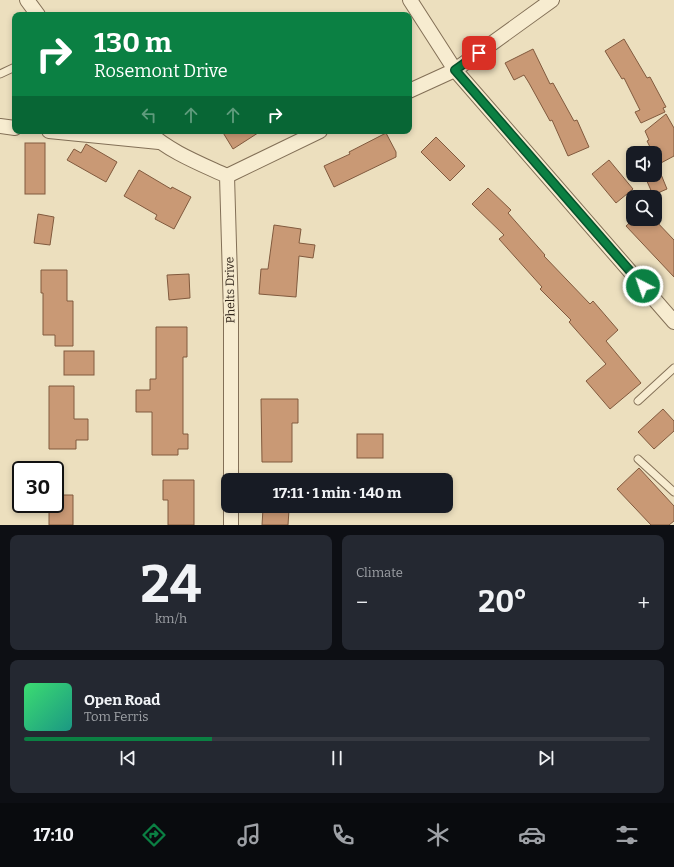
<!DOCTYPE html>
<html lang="en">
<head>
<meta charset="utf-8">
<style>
  :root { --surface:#171b24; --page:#242831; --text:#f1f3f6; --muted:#9ea1a6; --line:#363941; --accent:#0b8043 }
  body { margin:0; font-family:Bitter,serif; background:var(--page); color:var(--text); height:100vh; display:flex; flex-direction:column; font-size:15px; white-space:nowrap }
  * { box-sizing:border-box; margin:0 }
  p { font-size:13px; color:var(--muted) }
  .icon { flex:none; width:22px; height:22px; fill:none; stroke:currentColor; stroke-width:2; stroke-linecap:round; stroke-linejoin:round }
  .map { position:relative; height:525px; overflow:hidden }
  .panel { display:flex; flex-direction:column; gap:10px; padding:10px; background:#0d0f14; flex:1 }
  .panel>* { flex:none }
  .top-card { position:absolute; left:12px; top:12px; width:400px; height:122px; border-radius:8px; box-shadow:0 2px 6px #0003; background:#0b8043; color:#fff; overflow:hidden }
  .tools { position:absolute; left:626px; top:146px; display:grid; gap:8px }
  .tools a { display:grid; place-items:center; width:36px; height:36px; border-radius:8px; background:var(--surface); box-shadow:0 2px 6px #0003; font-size:20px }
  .speed { position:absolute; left:12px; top:461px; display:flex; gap:8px; font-size:20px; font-weight:700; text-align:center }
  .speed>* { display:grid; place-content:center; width:52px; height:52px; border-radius:50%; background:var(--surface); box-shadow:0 2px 6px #0003; line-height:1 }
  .speed .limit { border:2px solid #111; border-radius:6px; background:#fff; color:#111 }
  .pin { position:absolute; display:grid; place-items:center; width:34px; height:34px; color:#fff; margin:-17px; border-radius:8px; box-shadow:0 2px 6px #0006 }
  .me { position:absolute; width:44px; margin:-22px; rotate:319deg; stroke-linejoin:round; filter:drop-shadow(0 0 3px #0008) }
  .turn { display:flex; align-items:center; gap:14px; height:84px; padding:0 16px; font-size:18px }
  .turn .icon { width:52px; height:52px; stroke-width:2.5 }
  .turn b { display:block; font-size:28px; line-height:34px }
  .lanes { display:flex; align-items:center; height:38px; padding:0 16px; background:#0003; justify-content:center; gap:20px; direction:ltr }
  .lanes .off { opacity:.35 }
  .big { font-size:30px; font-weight:700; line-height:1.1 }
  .panel .tile { flex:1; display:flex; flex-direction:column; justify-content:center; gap:6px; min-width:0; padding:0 14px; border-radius:8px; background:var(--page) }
  .panel .dial { align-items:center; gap:0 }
  .dial b { font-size:52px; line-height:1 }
  .song { display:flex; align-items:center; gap:12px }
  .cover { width:48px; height:48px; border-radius:6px; background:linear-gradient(135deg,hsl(140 70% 55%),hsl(170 70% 35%)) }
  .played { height:4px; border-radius:2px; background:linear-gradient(90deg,var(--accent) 30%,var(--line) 30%) }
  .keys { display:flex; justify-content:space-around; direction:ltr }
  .heat { display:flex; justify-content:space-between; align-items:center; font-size:22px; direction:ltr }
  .panel .tiles { flex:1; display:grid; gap:10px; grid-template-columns:1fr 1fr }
  .tile:last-child { grid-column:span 2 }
  .trip { position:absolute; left:221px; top:473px; width:232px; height:40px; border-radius:8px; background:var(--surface); box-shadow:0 2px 6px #0003; font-weight:700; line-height:40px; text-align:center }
  .dock { display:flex; height:64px; justify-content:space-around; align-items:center; background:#090b0e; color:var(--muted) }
  .dock .icon { width:28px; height:28px }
  .dock .selected { color:var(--accent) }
  .dock b { font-size:18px; color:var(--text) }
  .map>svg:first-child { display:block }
  .building { fill:#c99975; stroke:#815a3e }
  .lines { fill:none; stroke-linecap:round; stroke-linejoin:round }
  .lane-casing { stroke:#837057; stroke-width:9 }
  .street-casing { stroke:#837057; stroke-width:16 }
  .lane { stroke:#f7ecd0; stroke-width:7 }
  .street { stroke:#f7ecd0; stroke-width:14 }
  .route-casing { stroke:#07532c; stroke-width:10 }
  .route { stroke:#0b8043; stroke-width:7 }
  .labels { text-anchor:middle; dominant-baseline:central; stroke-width:3; stroke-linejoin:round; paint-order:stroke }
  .street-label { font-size:12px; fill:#33271c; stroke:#f4e9cd }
</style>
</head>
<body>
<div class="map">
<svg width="674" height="525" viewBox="0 0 674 525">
  <rect width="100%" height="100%" fill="#ecdfbe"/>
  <g class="building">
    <path d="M 624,39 L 647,78 L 650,77 L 666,107 L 663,108 L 665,112 L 641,123 L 635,112 L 640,110 L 624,78 L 622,79 L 605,51 Z"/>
    <path d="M 533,49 L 550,84 L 553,83 L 574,121 L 577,120 L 589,147 L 568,156 L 552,120 L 550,121 L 529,83 L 524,75 L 514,80 L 505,63 Z"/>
    <path d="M 666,114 L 674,128 L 674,156 L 659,164 L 655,153 L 653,153 L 647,141 L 649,140 L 645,131 Z"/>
    <path d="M 222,131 L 261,131 L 233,149 Z"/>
    <path d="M 386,133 L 396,152 L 396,157 L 334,187 L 324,166 L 350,154 L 349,152 Z"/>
    <path d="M 436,137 L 465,166 L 450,181 L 421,152 Z"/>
    <rect x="25" y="143" width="20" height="51"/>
    <path d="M 86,144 L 117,162 L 106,182 L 67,160 L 74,149 L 81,153 Z"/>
    <path d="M 609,160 L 633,189 L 616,203 L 592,174 Z"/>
    <path d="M 139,170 L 171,189 L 172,187 L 191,197 L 174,229 L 155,219 L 157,215 L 124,196 Z"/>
    <path d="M 660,172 L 667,189 L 653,195 L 646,179 Z"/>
    <path d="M 488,188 L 511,210 L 508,213 L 545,255 L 544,256 L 590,304 L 593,301 L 618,330 L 606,341 L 641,383 L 610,409 L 586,381 L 606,364 L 569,322 L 571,320 L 540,289 L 542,287 L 499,239 L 504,235 L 472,204 Z"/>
    <path d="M 38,214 L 54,217 L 50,245 L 34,243 Z"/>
    <path d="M 634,219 L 654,219 L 674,240 L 674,277 L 626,226 Z"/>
    <path d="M 274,225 L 301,229 L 299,243 L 315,245 L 313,258 L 299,256 L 296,297 L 259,294 L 261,269 L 268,269 Z"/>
    <path d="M 41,270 L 67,270 L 67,301 L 73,301 L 73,346 L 55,346 L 55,335 L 43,335 L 43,293 L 41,293 Z"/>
    <path d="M 189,274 L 190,298 L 169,300 L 167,275 Z"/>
    <path d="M 156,327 L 187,327 L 187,357 L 183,357 L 183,434 L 188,434 L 188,449 L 178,449 L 178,455 L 152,455 L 152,412 L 136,412 L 136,390 L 150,390 L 150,379 L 156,379 Z"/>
    <rect x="64" y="351" width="30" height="24"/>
    <path d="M 49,386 L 74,386 L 74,419 L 88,419 L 88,440 L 76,440 L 76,449 L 49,449 Z"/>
    <path d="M 261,399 L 298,399 L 298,423 L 292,423 L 292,462 L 262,462 Z"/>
    <path d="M 663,409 L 674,421 L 674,431 L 654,449 L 638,432 Z"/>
    <rect x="357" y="434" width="26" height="24"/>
    <path d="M 639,468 L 674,506 L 674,521 L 669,525 L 651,525 L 617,489 Z"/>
    <path d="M 163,480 L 194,480 L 194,525 L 168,525 L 168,500 L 163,500 Z"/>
    <path d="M 55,495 L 73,495 L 73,525 L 49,525 L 49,504 L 55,504 Z"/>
    <path d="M 263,509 L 289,510 L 288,525 L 262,525 Z"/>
  </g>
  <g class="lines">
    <defs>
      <g id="lane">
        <path d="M 0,74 L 15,67"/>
        <path d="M 638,401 L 674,368"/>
        <path d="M 638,459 L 674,492"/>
      </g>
      <g id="street">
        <path d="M 27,0 L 38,15"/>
        <path d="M 410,0 L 455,70 L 674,322"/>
        <path d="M 409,91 L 455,70 L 552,0"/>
        <path d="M 0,126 L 15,128"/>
        <path d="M 49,131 L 159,142"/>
        <path d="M 147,131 C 170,152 199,163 227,176 L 231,313 L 231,480"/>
        <path d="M 227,176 L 320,131"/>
        <path d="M 231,506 L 231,525"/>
      </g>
    </defs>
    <use href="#lane" class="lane-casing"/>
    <use href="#street" class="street-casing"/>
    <use href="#lane" class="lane"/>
    <use href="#street" class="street"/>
  </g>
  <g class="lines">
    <defs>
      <path id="route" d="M 479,53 L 455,70 L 643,286"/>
    </defs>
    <use href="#route" class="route-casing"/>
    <use href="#route" class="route"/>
  </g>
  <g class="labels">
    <g class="street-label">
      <text transform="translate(230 290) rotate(-91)">Phelts Drive</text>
    </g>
  </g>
</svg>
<div class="tools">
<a><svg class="icon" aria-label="sound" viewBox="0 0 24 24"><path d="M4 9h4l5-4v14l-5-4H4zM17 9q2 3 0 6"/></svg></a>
<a><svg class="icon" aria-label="search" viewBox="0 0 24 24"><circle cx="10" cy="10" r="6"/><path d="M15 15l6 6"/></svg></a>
</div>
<div class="speed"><div class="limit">30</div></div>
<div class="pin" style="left:479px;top:53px;background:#d93025"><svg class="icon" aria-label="arrive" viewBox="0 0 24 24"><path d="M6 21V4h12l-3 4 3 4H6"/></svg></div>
<svg class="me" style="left:643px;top:286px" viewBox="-20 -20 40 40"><circle r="17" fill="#0b8043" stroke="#fff" stroke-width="3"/><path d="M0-11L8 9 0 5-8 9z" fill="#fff"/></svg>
<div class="trip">17:11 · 1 min · 140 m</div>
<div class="top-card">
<div class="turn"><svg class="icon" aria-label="right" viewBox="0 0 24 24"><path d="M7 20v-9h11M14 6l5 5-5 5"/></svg><div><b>130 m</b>Rosemont Drive</div></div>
<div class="lanes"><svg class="icon off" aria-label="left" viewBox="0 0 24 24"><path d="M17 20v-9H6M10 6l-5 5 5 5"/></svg><svg class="icon off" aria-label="ahead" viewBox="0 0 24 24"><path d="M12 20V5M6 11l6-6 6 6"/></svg><svg class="icon off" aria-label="ahead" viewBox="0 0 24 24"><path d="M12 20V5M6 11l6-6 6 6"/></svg><svg class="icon" aria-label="right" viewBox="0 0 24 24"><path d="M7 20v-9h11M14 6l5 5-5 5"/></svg></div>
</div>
</div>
<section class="panel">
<div class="tiles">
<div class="tile dial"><b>24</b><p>km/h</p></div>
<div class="tile"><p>Climate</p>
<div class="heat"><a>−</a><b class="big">20°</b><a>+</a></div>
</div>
<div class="tile">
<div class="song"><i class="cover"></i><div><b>Open Road</b><p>Tom Ferris</p></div></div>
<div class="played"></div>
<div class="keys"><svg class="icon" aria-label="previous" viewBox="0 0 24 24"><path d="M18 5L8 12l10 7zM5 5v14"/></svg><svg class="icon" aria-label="pause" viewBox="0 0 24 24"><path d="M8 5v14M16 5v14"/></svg><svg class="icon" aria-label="next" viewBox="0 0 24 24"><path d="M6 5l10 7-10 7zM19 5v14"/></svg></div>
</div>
</div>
</section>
<nav class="dock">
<b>17:10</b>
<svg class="icon selected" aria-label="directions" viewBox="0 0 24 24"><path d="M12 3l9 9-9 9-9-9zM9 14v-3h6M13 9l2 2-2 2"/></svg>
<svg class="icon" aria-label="music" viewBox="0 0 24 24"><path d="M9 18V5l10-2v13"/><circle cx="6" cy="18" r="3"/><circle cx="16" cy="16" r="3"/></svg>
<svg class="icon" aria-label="phone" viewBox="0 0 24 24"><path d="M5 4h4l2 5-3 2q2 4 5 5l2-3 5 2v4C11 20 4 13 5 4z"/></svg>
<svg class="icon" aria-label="climate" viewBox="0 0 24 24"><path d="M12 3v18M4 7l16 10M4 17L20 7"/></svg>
<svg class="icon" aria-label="car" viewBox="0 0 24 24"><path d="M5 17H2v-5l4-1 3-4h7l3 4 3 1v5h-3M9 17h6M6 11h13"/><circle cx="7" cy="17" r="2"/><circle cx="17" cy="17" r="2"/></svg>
<svg class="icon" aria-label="filters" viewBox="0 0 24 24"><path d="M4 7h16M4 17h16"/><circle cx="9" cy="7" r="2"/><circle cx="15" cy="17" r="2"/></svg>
</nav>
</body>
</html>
